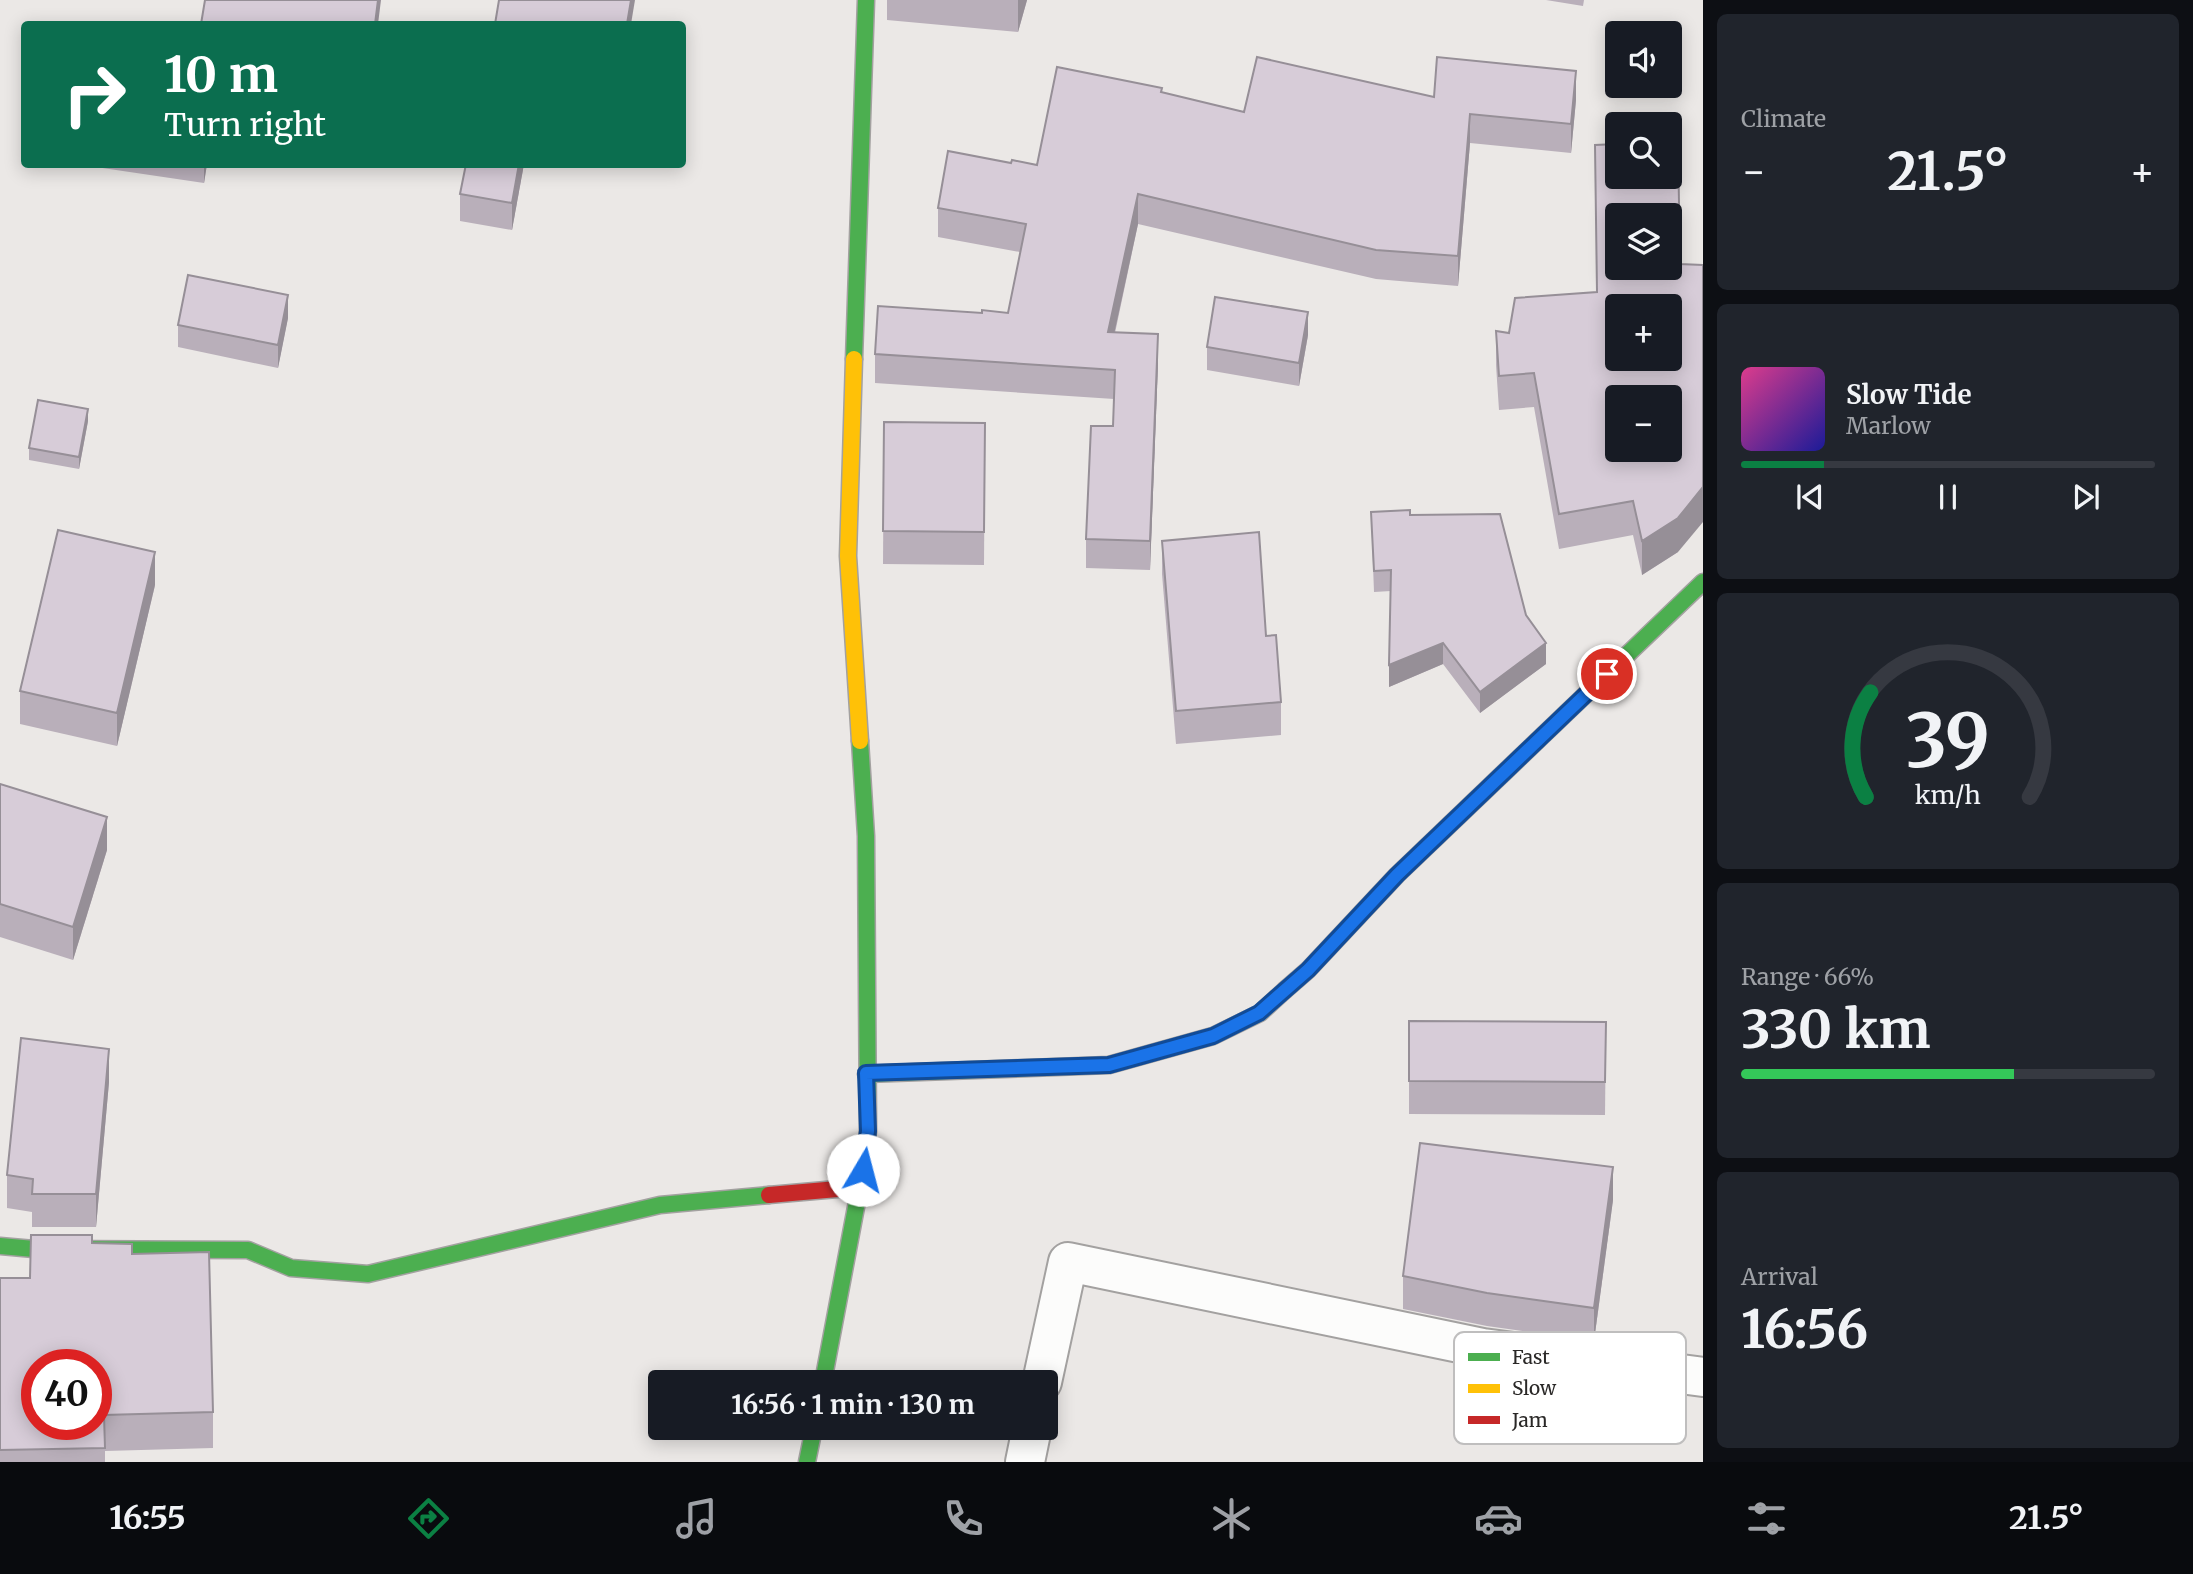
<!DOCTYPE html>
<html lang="en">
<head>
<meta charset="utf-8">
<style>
  :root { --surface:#171b24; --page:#20242c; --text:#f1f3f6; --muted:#9ea1a6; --line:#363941; --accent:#0b8043 }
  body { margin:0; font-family:Merriweather,serif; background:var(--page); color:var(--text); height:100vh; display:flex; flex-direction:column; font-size:26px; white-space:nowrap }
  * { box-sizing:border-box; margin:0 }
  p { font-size:23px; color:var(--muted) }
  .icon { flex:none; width:38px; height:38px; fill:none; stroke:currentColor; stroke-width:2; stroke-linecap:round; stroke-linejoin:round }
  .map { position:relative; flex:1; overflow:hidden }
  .sheet { display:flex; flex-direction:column; gap:14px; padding:14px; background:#0d0f14; width:490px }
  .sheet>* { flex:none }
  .banner { position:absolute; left:21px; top:21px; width:665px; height:147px; border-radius:7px; box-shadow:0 4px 18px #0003; background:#0b6e4f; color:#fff; overflow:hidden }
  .controls { position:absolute; left:1605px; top:21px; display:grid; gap:14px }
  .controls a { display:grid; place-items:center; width:77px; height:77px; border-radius:7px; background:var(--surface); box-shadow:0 4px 18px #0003; font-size:35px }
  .speed { position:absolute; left:21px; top:1349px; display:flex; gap:14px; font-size:35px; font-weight:700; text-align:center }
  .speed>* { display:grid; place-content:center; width:91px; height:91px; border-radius:50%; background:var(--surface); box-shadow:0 4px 18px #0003; line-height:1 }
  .speed .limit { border:10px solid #d22; background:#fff; color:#111 }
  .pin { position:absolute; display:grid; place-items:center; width:60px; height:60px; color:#fff; margin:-30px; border:4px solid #fff; border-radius:50%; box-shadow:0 2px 7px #0007 }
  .me { position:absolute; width:77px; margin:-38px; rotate:8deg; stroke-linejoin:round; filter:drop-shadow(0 0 5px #0008) }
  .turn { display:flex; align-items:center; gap:24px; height:147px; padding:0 28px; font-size:32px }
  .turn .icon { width:91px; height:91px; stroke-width:2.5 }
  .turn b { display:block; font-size:49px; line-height:60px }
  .big { font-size:52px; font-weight:700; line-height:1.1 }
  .sheet .widget { flex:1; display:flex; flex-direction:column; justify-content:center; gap:10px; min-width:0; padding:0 24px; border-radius:10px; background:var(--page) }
  .sheet .dial { align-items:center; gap:0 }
  .dial svg { height:182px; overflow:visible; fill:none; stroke:var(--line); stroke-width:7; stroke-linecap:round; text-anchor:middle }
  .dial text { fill:var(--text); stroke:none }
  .song { display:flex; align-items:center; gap:21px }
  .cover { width:84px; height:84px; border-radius:10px; background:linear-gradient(135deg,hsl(330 70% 55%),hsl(240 70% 35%)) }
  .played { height:7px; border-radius:4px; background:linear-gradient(90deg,var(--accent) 20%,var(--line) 20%) }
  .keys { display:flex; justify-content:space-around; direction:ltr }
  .heat { display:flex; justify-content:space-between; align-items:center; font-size:38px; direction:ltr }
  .charge { height:10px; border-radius:5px; background:linear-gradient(90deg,#34c759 66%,var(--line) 0) }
  .trip { position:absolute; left:648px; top:1370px; width:410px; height:70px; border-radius:7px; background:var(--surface); box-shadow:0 4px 18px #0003; font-weight:700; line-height:70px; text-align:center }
  .tabs { display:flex; height:112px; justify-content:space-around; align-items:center; background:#090b0e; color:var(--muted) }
  .tabs .icon { width:49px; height:49px }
  .tabs .on { color:var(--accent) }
  .tabs b { font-size:32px; color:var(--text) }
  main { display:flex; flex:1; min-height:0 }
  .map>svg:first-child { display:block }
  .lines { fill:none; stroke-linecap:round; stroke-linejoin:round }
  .street-casing { stroke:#a3a1a0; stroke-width:42 }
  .fast-casing { stroke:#a3a1a0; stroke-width:19 }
  .slow-casing { stroke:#a3a1a0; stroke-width:19 }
  .jam-casing { stroke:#a3a1a0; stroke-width:19 }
  .street { stroke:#fcfcfb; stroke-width:38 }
  .fast { stroke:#4caf50; stroke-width:16 }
  .slow { stroke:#ffc107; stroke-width:16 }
  .jam { stroke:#c62828; stroke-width:16 }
  .wall { fill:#b9afba }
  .shaded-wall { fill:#968f97 }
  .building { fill:#d7ccd8; stroke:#968f97; stroke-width:2; fill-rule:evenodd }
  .route-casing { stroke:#114b97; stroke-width:18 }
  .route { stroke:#1a73e8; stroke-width:12 }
  .key { fill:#fff; stroke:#bfbebe; stroke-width:2 }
  .key-label { font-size:19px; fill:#2a2827 }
</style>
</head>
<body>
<main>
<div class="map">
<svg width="1703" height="1462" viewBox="0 0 1703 1462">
  <rect width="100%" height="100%" fill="#ebe8e6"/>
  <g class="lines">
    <defs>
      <g id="street">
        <path d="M 1042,1382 L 1068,1262 L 1483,1348 L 1703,1377"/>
        <path d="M 1025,1462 L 1032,1428"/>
      </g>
      <g id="fast">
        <path d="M 854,359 L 866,0"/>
        <path d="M 1537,741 L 1703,582"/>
        <path d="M 866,1074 L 1109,1065 L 1213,1036 L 1260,1013 L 1285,990"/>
        <path d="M 0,1246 L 34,1249 L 248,1250 L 291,1268 L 368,1274 L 660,1205 L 769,1195"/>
        <path d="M 823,1382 L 863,1170 L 868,1131 L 866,836 L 860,741"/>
        <path d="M 807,1462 L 814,1428"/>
      </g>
      <g id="slow">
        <path d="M 854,359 L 848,556 L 860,741"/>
        <path d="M 1285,990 L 1308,970 L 1397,875 L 1537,741"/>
      </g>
      <path id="jam" d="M 769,1195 L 860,1187"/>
    </defs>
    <use href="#street" class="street-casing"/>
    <use href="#fast" class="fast-casing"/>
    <use href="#slow" class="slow-casing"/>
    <use href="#jam" class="jam-casing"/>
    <use href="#street" class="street"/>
    <use href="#fast" class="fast"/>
    <use href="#slow" class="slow"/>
    <use href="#jam" class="jam"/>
  </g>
  <g class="wall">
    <path d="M 887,0 L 1027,0 L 1018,32 L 887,20 Z"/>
    <path d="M 1546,0 L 1584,0 L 1583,6 Z"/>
    <path d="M 1162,93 L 1244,112 L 1434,97 L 1576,100 L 1571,153 L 1470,143 L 1458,286 L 1376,279 L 1138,224 L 1115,333 L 1158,364 L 1150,570 L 1086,568 L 1086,539 L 1113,426 L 1114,399 L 875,383 L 875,354 L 982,313 L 1008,313 L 1020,252 L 938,237 L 938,208 L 1011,163 L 1037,165 Z"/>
    <path d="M 1595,145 L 1678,552 L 1642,575 L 1633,535 L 1559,549 L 1534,407 L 1499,410 L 1496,365 L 1496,331 L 1509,333 L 1597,292 Z"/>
    <path d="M 89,164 L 207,164 L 204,183 L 89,166 Z"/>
    <path d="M 466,164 L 524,164 L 512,230 L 460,221 L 460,194 Z"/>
    <path d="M 288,318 L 278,368 L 178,347 L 178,325 Z"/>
    <path d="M 1308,335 L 1299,386 L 1207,370 L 1207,347 Z"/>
    <path d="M 88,421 L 79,469 L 29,460 L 29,448 Z"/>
    <path d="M 884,422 L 985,423 L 984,565 L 883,564 Z"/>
    <path d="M 1371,512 L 1410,515 L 1526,615 L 1546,664 L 1480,713 L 1443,664 L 1389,687 L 1391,591 L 1374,592 Z"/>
    <path d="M 1162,541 L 1266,636 L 1281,702 L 1281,735 L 1176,744 L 1162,574 Z"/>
    <path d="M 155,585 L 117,746 L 20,724 L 20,691 Z"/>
    <path d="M 0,784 L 107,850 L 73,960 L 0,937 Z"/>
    <path d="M 1409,1021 L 1606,1022 L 1605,1115 L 1409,1114 Z"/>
    <path d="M 109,1082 L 96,1227 L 32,1227 L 32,1212 L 7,1208 L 7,1175 Z"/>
    <path d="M 1613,1200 L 1594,1341 L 1487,1326 L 1403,1309 L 1403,1276 Z"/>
    <path d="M 92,1243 L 132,1254 L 213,1412 L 213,1448 L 105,1451 L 105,1462 L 0,1462 L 0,1278 L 30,1278 Z"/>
  </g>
  <g class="shaded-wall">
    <path d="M 378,0 L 381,0 L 378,24 L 375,24 Z"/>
    <path d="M 631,0 L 635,0 L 631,24 L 627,24 Z"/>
    <path d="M 1018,0 L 1027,0 L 1018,32 Z"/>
    <path d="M 1576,71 L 1576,100 L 1571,153 L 1571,124 Z"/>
    <path d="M 1470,114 L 1470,143 L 1458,286 L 1458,256 Z"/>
    <path d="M 204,164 L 207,164 L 204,183 Z"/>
    <path d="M 519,164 L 524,164 L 512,230 L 512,203 Z"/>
    <path d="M 1138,194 L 1138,224 L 1108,362 L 1108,332 Z"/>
    <path d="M 288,295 L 288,318 L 278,368 L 278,345 Z"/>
    <path d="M 1308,312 L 1308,335 L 1299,386 L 1299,363 Z"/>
    <path d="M 1158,334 L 1158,364 L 1150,570 L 1150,541 Z"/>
    <path d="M 88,409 L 88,421 L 79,469 L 79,457 Z"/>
    <path d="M 1703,487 L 1703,522 L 1678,552 L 1642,575 L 1642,541 Z"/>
    <path d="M 155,552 L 155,585 L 117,746 L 117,713 Z"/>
    <path d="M 1443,643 L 1443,664 L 1389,687 L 1389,665 Z"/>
    <path d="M 1546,643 L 1546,664 L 1480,713 L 1480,692 Z"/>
    <path d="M 107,817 L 107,850 L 73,960 L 73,927 Z"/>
    <path d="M 109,1049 L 109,1082 L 96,1227 L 96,1194 Z"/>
    <path d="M 1613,1167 L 1613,1200 L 1594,1341 L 1594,1308 Z"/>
  </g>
  <g class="building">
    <path d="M 205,0 L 378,0 L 375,24 L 201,24 Z"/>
    <path d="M 499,0 L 631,0 L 627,24 L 495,24 Z"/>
    <path d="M 1257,57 L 1434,97 L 1437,57 L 1576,71 L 1571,124 L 1470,114 L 1458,256 L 1376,250 L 1138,194 L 1108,332 L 1158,334 L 1150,541 L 1086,539 L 1091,426 L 1113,426 L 1115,370 L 875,354 L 878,306 L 982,313 L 982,310 L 1008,313 L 1026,224 L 938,208 L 948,151 L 1011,163 L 1012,160 L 1037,165 L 1057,67 L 1162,88 L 1161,92 L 1244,112 Z"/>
    <path d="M 1670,143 L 1678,143 L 1680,264 L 1703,265 L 1703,487 L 1678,518 L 1642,541 L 1633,501 L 1559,514 L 1534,373 L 1499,376 L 1496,331 L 1509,333 L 1515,298 L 1597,292 L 1595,145 L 1617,144 L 1617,177 L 1670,177 ZM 1617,215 L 1670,215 L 1670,268 L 1617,268 ZM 1617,306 L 1670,306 L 1670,359 L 1617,359 ZM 1617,397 L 1670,397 L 1670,450 L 1617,450 Z"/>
    <path d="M 466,164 L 519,164 L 512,203 L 460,194 Z"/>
    <path d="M 188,275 L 288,295 L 278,345 L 178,325 Z"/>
    <path d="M 1215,297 L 1308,312 L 1299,363 L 1207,347 Z"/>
    <path d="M 38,400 L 88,409 L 79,457 L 29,448 Z"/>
    <path d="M 884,422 L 985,423 L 984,532 L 883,531 Z"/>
    <path d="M 1410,510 L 1410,515 L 1500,514 L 1526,615 L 1546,643 L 1480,692 L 1443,643 L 1389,665 L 1391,570 L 1374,571 L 1371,512 Z"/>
    <path d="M 58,530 L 155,552 L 117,713 L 20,691 Z"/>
    <path d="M 1259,532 L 1266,636 L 1276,635 L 1281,702 L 1176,711 L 1162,541 Z"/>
    <path d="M 0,784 L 107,817 L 73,927 L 0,904 Z"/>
    <path d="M 1409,1021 L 1606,1022 L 1605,1082 L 1409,1081 Z"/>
    <path d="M 21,1038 L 109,1049 L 96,1194 L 32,1194 L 33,1179 L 7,1175 Z"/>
    <path d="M 1420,1143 L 1613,1167 L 1594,1308 L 1487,1293 L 1403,1276 Z"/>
    <path d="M 31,1235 L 92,1235 L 92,1243 L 132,1244 L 132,1254 L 209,1252 L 213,1412 L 104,1415 L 105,1448 L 0,1450 L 0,1278 L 30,1278 ZM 37,1365 L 96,1365 L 96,1424 L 37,1424 Z"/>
  </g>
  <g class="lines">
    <defs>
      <path id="route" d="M 863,1170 L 868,1131 L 866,1073 L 1109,1065 L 1213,1036 L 1259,1013 L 1308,970 L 1397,875 L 1607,674"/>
    </defs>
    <use href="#route" class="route-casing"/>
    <use href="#route" class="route"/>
  </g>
  <rect x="1454" y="1332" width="232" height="112" rx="10" class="key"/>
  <rect x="1468" y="1353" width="32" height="8" fill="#4caf50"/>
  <rect x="1468" y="1384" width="32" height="9" fill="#ffc107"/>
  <rect x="1468" y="1416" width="32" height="8" fill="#c62828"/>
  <g class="key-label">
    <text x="1512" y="1364">Fast</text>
    <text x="1512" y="1395">Slow</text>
    <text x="1512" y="1427">Jam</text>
  </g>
</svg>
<div class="controls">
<a><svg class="icon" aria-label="sound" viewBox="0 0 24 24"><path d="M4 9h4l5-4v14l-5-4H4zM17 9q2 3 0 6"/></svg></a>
<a><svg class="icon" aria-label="search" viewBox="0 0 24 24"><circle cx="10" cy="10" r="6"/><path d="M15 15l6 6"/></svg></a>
<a><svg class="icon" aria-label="layers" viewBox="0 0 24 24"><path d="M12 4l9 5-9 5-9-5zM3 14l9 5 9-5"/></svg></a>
<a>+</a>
<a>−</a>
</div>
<div class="speed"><div class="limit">40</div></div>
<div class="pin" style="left:1607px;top:674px;background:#d93025"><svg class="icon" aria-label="arrive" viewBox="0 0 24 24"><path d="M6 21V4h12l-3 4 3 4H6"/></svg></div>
<svg class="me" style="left:863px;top:1170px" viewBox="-20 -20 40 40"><circle r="19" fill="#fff"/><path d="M0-13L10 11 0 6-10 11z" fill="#1a73e8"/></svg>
<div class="trip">16:56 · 1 min · 130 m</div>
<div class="banner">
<div class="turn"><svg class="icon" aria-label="right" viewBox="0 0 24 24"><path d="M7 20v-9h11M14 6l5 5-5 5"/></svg><div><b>10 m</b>Turn right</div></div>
</div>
</div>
<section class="sheet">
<div class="widget"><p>Climate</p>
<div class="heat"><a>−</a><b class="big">21.5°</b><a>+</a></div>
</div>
<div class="widget">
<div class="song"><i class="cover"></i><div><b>Slow Tide</b><p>Marlow</p></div></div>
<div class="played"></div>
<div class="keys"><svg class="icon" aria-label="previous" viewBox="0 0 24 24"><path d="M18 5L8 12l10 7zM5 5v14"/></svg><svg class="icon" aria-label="pause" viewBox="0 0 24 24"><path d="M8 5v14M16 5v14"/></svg><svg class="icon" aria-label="next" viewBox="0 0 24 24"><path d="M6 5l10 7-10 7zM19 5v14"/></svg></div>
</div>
<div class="widget dial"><svg viewBox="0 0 100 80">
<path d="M14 69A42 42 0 1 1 86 69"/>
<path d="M14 69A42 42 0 0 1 16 23" stroke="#0b8043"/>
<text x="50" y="56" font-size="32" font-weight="700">39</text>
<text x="50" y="72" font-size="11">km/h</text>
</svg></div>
<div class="widget"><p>Range · 66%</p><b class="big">330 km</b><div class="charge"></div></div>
<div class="widget"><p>Arrival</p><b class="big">16:56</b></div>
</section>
</main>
<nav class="tabs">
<b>16:55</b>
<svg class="icon on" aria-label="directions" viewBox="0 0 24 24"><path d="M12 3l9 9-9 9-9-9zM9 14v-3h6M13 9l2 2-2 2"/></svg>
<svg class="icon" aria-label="music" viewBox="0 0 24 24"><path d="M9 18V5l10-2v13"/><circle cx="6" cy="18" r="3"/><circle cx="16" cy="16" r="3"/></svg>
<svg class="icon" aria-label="phone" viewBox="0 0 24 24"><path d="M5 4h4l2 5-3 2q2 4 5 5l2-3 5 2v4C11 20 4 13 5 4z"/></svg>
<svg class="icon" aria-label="climate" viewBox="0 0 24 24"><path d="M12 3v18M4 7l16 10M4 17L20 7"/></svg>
<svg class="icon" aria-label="car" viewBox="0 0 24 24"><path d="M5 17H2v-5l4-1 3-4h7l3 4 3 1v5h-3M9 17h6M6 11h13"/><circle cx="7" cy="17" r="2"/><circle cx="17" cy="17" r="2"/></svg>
<svg class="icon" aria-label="filters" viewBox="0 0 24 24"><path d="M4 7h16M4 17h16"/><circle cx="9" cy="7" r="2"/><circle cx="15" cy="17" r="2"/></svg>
<b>21.5°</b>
</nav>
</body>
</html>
